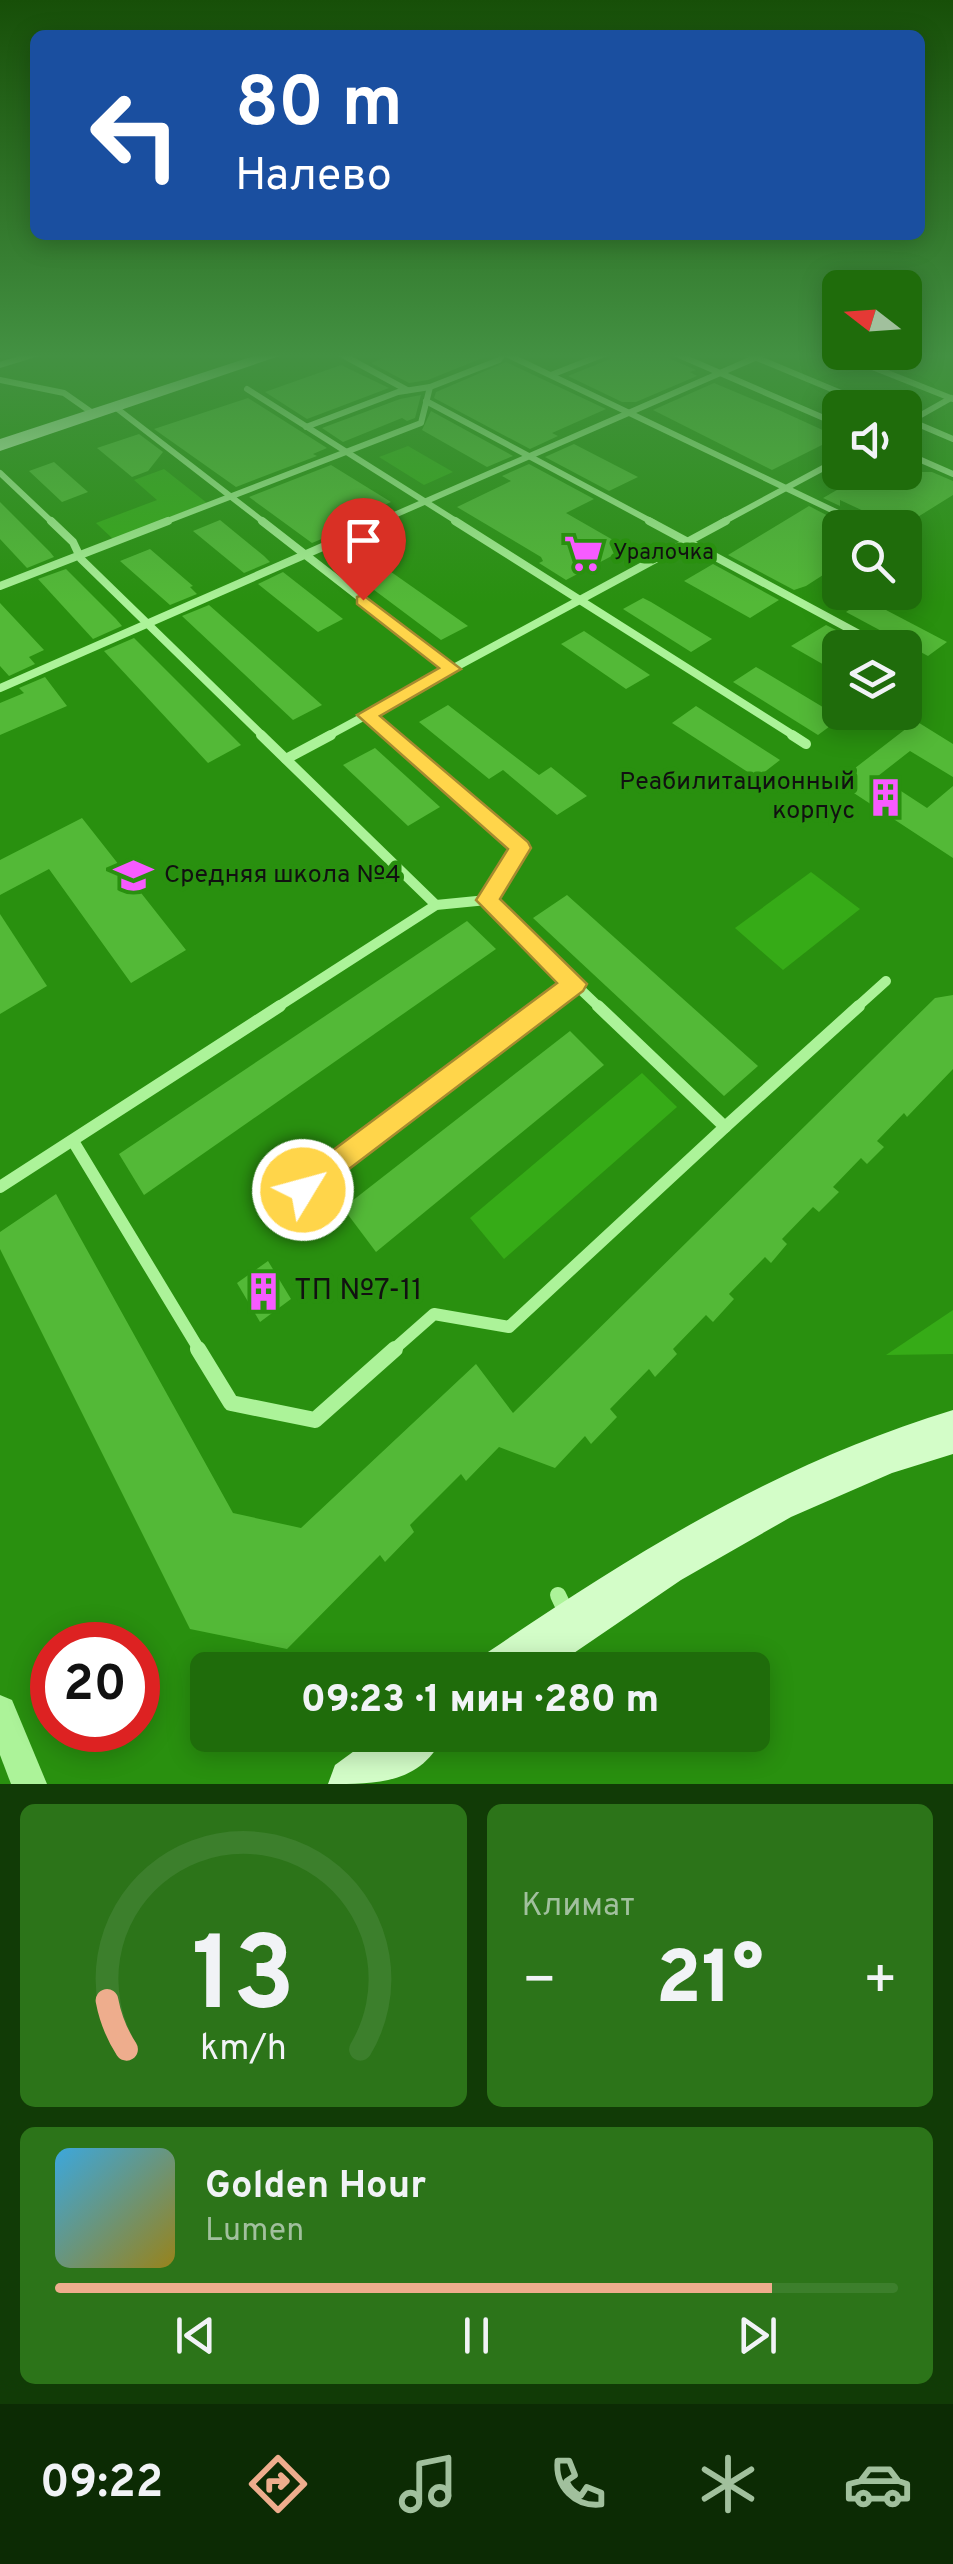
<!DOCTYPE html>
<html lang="ru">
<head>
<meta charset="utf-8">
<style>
  :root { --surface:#1f6c0b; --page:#2c7419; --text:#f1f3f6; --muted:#a1c09d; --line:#3c7f2c; --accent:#eead8d }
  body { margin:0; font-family:Overpass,sans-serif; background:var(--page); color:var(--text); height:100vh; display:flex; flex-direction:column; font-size:38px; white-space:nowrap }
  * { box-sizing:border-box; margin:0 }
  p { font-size:32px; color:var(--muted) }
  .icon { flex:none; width:55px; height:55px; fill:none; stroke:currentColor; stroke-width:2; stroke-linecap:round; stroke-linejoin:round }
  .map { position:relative; height:1784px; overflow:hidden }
  .sheet { display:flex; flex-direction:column; gap:20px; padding:20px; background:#113b06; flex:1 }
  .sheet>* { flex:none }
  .hud { position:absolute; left:30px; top:30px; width:895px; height:210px; border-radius:15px; box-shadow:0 5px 25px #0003; background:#1a4fa0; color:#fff; overflow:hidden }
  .needle { width:65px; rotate:287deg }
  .buttons { position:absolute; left:822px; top:270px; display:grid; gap:20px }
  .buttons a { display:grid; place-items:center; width:100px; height:100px; border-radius:15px; background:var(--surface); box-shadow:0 5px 25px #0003; font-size:50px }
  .speed { position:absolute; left:30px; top:1622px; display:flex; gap:20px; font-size:50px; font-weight:700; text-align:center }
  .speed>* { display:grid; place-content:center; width:130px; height:130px; border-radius:50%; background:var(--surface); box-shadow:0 5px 25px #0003; line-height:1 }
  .speed .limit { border:15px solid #d22; background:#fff; color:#111 }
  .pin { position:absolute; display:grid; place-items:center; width:85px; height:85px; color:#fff; margin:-102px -42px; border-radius:50% 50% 50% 0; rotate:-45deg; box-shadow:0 0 10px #0007 }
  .pin .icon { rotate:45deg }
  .me { position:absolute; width:110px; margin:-55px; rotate:53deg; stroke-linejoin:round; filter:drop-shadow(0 0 8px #0008) }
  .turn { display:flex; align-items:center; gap:35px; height:210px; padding:0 40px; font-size:45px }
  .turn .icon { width:130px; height:130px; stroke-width:2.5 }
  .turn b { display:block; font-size:70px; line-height:85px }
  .big { font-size:75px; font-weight:800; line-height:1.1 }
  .sheet .tile { flex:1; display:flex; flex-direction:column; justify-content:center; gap:15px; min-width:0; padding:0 35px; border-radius:15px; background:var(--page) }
  .sheet .dial { align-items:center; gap:0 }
  .dial svg { height:260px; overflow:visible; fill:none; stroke:var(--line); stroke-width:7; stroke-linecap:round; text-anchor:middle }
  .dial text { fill:var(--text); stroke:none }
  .song { display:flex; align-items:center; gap:30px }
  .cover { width:120px; height:120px; border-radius:15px; background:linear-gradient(135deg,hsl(200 70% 55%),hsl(50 70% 35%)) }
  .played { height:10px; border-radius:5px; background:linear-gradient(90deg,var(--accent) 85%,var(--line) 85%) }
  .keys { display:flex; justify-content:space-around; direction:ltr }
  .heat { display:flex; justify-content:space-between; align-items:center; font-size:55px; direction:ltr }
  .sheet .tiles { flex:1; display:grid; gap:20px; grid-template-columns:1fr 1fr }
  .tile:last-child { grid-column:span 2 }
  .trip { position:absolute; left:190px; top:1652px; width:580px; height:100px; border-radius:15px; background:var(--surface); box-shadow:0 5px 25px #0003; font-weight:800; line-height:100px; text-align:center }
  .dock { display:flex; height:160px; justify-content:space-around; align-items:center; background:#0c2b04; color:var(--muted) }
  .dock .icon { width:70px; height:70px }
  .dock .on { color:var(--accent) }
  .dock b { font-size:45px; color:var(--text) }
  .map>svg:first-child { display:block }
  .green { fill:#36ab17 }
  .building { fill:#53b937 }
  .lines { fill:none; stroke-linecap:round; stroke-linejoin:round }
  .service-far4 { stroke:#acf399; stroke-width:6 }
  .service-far3 { stroke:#acf399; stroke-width:8 }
  .service-far2 { stroke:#acf399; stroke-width:10 }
  .service-far1 { stroke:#acf399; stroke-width:12 }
  .service { stroke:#acf399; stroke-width:16 }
  .minor { fill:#acf399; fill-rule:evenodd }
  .secondary { fill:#d3fdc8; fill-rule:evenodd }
  .route { fill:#ffd54a; stroke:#a68a30; stroke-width:2.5 }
  .labels { text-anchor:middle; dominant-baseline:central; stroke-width:9; stroke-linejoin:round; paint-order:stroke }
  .far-poi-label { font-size:22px; fill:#111; stroke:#29900f; text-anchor:start }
  .poi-label { font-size:25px; fill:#111; stroke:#29900f; text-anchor:end }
  .near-poi-label { font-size:30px; fill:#111; stroke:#29900f; text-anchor:start }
</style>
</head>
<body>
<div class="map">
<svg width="953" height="1784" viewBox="0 0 953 1784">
  <rect width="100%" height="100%" fill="#29900f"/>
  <g class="green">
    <path d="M 408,446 L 453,472 L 424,485 L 379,457 Z"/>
    <path d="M 164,469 L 207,503 L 113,539 L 96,523 L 157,500 L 134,480 Z"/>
    <path d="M 811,872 L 860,909 L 783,970 L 735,928 Z"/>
    <path d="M 642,1073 L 677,1107 L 504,1259 L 470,1218 Z"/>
    <path d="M 953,1310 L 953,1354 L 886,1355 Z"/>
  </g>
  <g class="building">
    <path d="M 397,353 L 495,353 L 428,380 L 409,383 L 371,363 Z"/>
    <path d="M 614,353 L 667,353 L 671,359 L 696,370 L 690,372 L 697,376 L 636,402 L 622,402 L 568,376 L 610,359 Z"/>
    <path d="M 506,362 L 606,409 L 552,433 L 558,436 L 530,449 L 434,398 L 436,392 Z"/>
    <path d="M 341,365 L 389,388 L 307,419 L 265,392 Z"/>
    <path d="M 714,383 L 781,411 L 838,437 L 772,470 L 653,410 Z"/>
    <path d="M 421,395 L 415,418 L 407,421 L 402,418 L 343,442 L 322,428 L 400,399 Z"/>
    <path d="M 248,398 L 327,448 L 313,454 L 317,456 L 236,487 L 154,429 Z"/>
    <path d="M 431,411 L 513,456 L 487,467 L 422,430 Z"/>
    <path d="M 139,434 L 163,452 L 148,471 L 132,477 L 97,448 Z"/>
    <path d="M 574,444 L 638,477 L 609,491 L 545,457 Z"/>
    <path d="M 54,462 L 88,492 L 62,502 L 29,471 Z"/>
    <path d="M 529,464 L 594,499 L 566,513 L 627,548 L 566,580 L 539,563 L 543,561 L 541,557 L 457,507 L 511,481 L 502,476 Z"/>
    <path d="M 331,465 L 391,502 L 330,529 L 336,533 L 312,543 L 249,497 Z"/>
    <path d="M 868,472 L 932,472 L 953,481 L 953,495 L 900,528 L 840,500 L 840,506 L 823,498 Z"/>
    <path d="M 0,502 L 50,552 L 54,557 L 27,568 L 0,539 Z"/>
    <path d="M 809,506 L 840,522 L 840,564 L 806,586 L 794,590 L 728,555 Z"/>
    <path d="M 220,520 L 264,556 L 270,562 L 244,573 L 193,531 Z"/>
    <path d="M 350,543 L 468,626 L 441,640 L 326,554 Z"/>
    <path d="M 150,549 L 193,586 L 190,587 L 197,594 L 170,605 L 120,561 Z"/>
    <path d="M 713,564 L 779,600 L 750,618 L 684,581 Z"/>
    <path d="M 66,569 L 116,619 L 122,626 L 93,639 L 38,579 Z"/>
    <path d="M 283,572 L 343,619 L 318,632 L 258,584 Z"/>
    <path d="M 643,598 L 651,602 L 712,639 L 691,652 L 623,609 Z"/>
    <path d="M 865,599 L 947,642 L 928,656 L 846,612 Z"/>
    <path d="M 0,603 L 44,650 L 29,657 L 35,664 L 9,676 L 0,666 Z"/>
    <path d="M 209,605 L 322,705 L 293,720 L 182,616 Z"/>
    <path d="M 826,625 L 840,632 L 840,674 L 791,646 Z"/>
    <path d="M 584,631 L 650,675 L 626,689 L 561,644 Z"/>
    <path d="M 134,638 L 241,745 L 208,763 L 104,651 Z"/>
    <path d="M 756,667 L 763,671 L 841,718 L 818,735 L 733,682 Z"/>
    <path d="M 45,677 L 67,706 L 0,735 L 0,703 L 24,693 L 19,688 Z"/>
    <path d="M 448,705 L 539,775 L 551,767 L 587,796 L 557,815 L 503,770 L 489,779 L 419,722 Z"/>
    <path d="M 696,706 L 780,760 L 757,778 L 672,723 Z"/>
    <path d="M 916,721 L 953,744 L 953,777 L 910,751 L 878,776 L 927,808 L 953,786 L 953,858 L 837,782 Z"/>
    <path d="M 375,748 L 440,807 L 408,826 L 343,765 Z"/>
    <path d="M 82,818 L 186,950 L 131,983 L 49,869 L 0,895 L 0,860 Z"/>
    <path d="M 567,895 L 758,1066 L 724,1096 L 533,918 Z"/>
    <path d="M 0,914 L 47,986 L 0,1014 Z"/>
    <path d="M 467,921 L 496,949 L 144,1195 L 119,1154 Z"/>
    <path d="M 953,995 L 953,1069 L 907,1117 L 904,1113 L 877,1141 L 884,1147 L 867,1164 L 861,1158 L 833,1187 L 839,1192 L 819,1212 L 813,1207 L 782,1239 L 787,1244 L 771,1263 L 765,1257 L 729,1294 L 734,1299 L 713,1322 L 706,1315 L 673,1349 L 677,1354 L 655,1377 L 649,1369 L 610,1409 L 617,1417 L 591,1444 L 585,1436 L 555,1468 L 499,1447 L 466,1481 L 461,1474 L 410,1525 L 414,1532 L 385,1562 L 380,1555 L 287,1649 L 190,1629 L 0,1249 L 0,1232 L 56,1194 L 233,1513 L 301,1528 L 476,1364 L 513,1413 L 935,998 Z"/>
    <path d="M 570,1031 L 604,1065 L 376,1252 L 343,1208 Z"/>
    <path d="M 268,1261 L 291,1299 L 260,1322 L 237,1283 Z"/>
  </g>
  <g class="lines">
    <g class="service-far4">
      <path d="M 339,353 L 407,390"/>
      <path d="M 504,353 L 859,523"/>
      <path d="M 674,353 L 840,425"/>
      <path d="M 745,353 L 877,408"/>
      <path d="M 837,353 L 953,399"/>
      <path d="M 0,365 L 39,353"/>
      <path d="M 551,375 L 607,353"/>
      <path d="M 0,380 L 64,393 L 94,414"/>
      <path d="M 247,389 L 459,523"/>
      <path d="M 426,401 L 654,523"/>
      <path d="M 115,407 L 265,523"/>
      <path d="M 906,419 L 953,439"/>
      <path d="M 905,424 L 951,398"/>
      <path d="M 306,427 L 398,392 L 430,387"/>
      <path d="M 905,453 L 953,474"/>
      <path d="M 0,473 L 53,523"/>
      <path d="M 162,523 L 421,423 L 430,387 L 499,360 L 504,353"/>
      <path d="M 376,523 L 766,353"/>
      <path d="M 721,523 L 840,459"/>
    </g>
    <g class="service-far3">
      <path d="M 51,521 L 73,542 L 81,559 L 264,737"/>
      <path d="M 262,521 L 452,669"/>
      <path d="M 455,521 L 796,737"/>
      <path d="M 649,521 L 885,648"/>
      <path d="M 853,521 L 868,528"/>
      <path d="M 0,586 L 168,521"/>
      <path d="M 905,658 L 917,665"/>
      <path d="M 0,688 L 382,521"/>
      <path d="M 366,715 L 392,737"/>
      <path d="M 326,737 L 726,521"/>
    </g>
    <g class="service-far2">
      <path d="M 261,735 L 436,905"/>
      <path d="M 389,735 L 521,848 L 487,900"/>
      <path d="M 792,735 L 806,744"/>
      <path d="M 286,759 L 331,735"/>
      <path d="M 276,1008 L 436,905 L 487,900 L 600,1008"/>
      <path d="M 543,1008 L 575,984"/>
      <path d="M 856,1008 L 886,981"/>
    </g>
    <g class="service-far1">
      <path d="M 725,1127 L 859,1006"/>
      <path d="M 73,1141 L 200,1351"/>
      <path d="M 0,1187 L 280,1006"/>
      <path d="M 303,1190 L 546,1006"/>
      <path d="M 392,1351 L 434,1314 L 509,1327 L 725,1127 L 598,1006"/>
    </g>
    <g class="service">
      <path d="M 198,1349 L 231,1403 L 315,1420 L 395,1349"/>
      <path d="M 558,1595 L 567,1614"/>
    </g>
    <path class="minor" d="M 0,1695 L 12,1700 L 47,1784 L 11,1784 L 0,1755 Z"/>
    <g class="secondary">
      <path d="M 263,353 L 288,353 L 0,451 L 0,439 Z"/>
      <path d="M 953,1410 L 953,1454 L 892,1473 L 791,1517 L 681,1580 L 549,1670 L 481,1670 L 488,1652 C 637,1551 779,1463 953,1410 Z"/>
      <path d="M 376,1735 L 444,1735 C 421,1784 378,1784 328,1784 L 335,1765 Z"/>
    </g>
  </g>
  <linearGradient id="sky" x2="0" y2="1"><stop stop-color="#174f08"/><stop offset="0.59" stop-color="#439142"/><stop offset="1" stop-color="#439142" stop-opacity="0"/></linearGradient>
  <rect width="953" height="603" fill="url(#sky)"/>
  <path class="route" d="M 363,595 L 461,669 L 380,716 L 528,842 L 531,848 L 500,899 L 587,984 L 583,991 L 303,1204 L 293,1200 L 288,1190 L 293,1180 L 557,983 L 476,900 L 508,849 L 357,715 L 439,668 L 357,604 L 357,597 Z"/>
  <defs>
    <symbol id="supermarket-bare" viewBox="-9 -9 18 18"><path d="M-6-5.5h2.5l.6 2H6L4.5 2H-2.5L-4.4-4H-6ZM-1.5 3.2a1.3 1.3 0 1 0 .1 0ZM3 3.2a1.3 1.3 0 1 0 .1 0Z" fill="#f75bff" stroke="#29900f" stroke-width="2.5" paint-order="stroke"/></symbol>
    <symbol id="building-bare" viewBox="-9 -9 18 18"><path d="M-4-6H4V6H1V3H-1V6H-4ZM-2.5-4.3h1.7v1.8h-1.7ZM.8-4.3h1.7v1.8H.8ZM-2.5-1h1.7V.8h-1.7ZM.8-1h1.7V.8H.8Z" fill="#f75bff" stroke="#29900f" stroke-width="2.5" paint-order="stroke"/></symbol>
    <symbol id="school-bare" viewBox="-9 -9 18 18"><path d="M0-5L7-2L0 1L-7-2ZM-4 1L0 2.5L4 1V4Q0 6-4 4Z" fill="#f75bff" stroke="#29900f" stroke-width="2.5" paint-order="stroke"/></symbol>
  </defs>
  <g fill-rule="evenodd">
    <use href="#supermarket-bare" x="556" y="526" width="55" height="55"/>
    <use href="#building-bare" x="858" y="770" width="55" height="55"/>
    <use href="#school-bare" x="106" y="848" width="55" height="55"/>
    <use href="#building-bare" x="236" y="1264" width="55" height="55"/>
  </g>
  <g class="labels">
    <g class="far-poi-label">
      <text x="613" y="553">Уралочка</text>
    </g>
    <g class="poi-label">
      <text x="855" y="783">Реабилитационный<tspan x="855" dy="29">корпус</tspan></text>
      <text x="164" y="876" text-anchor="start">Средняя школа №4</text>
    </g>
    <g class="near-poi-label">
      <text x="294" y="1291">ТП №7-11</text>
    </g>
  </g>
</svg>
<div class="buttons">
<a><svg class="needle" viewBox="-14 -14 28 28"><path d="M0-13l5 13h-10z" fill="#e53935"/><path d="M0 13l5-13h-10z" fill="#a1c09d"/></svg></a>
<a><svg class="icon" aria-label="sound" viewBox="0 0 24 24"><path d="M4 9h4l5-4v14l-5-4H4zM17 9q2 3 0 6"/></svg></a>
<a><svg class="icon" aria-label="search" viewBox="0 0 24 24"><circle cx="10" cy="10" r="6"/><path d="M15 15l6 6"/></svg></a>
<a><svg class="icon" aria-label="layers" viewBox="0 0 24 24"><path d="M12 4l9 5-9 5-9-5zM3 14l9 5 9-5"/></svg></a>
</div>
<div class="speed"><div class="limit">20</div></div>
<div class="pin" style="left:363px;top:600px;background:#d93025"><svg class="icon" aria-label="arrive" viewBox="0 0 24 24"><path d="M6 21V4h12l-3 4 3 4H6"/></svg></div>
<svg class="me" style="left:303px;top:1190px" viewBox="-20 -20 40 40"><circle r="17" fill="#ffd54a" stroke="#fff" stroke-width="3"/><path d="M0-11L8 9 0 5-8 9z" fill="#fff"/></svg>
<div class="trip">09:23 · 1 мин · 280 m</div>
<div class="hud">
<div class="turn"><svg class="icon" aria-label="left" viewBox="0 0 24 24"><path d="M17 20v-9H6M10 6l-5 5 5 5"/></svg><div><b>80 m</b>Налево</div></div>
</div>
</div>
<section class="sheet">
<div class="tiles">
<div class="tile dial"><svg viewBox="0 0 100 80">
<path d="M14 69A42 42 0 1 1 86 69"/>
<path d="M14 69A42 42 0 0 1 8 54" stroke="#eead8d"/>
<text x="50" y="56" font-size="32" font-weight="700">13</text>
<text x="50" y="72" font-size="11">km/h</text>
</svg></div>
<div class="tile"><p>Климат</p>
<div class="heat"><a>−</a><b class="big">21°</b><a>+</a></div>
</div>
<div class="tile">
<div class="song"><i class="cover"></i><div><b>Golden Hour</b><p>Lumen</p></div></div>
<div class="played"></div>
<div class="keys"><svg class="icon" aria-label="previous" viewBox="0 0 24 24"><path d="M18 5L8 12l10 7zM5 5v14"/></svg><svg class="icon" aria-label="pause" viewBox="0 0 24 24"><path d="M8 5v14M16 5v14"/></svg><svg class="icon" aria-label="next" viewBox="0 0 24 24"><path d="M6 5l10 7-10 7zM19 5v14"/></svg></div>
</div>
</div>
</section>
<nav class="dock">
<b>09:22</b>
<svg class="icon on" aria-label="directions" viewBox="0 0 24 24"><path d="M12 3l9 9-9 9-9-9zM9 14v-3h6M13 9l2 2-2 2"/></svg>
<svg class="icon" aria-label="music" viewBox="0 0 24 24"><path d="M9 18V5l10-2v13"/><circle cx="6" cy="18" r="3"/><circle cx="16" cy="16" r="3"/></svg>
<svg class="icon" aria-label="phone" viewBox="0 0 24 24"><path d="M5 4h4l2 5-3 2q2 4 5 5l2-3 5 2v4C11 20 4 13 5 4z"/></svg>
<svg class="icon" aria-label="climate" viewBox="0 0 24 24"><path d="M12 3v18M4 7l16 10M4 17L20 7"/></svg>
<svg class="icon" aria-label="car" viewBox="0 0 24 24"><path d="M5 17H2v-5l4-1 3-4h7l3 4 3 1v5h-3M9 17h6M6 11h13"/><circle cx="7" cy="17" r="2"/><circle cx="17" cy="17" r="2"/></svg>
</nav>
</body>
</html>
